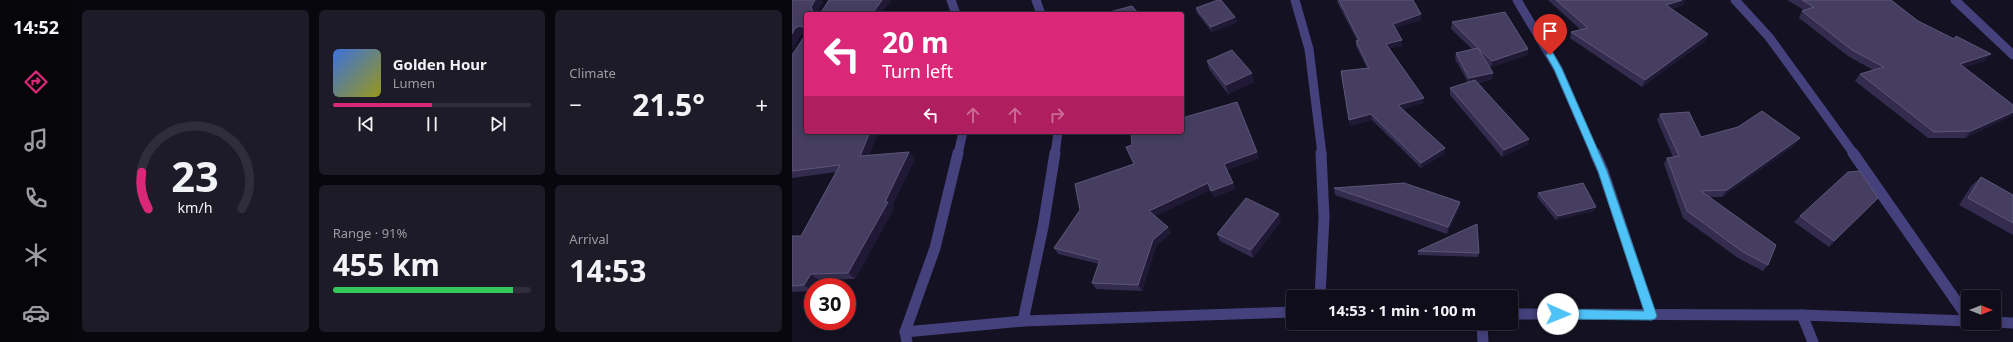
<!DOCTYPE html>
<html lang="en">
<head>
<meta charset="utf-8">
<style>
  :root { --surface:#0f0d1a; --page:#1d1b27; --text:#f1f3f6; --muted:#9b9ca2; --line:#2f2d39; --accent:#db2777 }
  body { margin:0; font-family:"Noto Sans",sans-serif; background:var(--page); color:var(--text); height:100vh; display:flex; flex-direction:column; font-size:15px; white-space:nowrap }
  * { box-sizing:border-box; margin:0 }
  p { font-size:13px; color:var(--muted) }
  .icon { flex:none; width:22px; height:22px; fill:none; stroke:currentColor; stroke-width:2; stroke-linecap:round; stroke-linejoin:round }
  .map { position:relative; flex:1; overflow:hidden }
  .drawer { display:flex; flex-direction:column; gap:10px; padding:10px; background:#08070e; width:720px }
  .drawer>* { flex:none }
  .banner { position:absolute; left:12px; top:12px; width:380px; height:122px; border-radius:4px; box-shadow:0 2px 10px #0003,0 0 0 1px var(--line); background:#db2777; color:#fff; overflow:hidden }
  .needle { width:26px; rotate:90deg }
  .fabs { position:absolute; left:1169px; top:290px; display:grid; gap:8px }
  .fabs a { display:grid; place-items:center; width:40px; height:40px; border-radius:4px; background:var(--surface); box-shadow:0 2px 10px #0003,0 0 0 1px var(--line); font-size:20px }
  .speed { position:absolute; left:12px; top:278px; display:flex; gap:8px; font-size:20px; font-weight:700; text-align:center }
  .speed>* { display:grid; place-content:center; width:52px; height:52px; border-radius:50%; background:var(--surface); box-shadow:0 2px 10px #0003,0 0 0 1px var(--line); line-height:1 }
  .speed .limit { border:6px solid #d22; background:#fff; color:#111 }
  .pin { position:absolute; display:grid; place-items:center; width:34px; height:34px; color:#fff; margin:-41px -17px; border-radius:50% 50% 50% 0; rotate:-45deg; box-shadow:0 0 4px #0007 }
  .pin .icon { rotate:45deg }
  .me { position:absolute; width:44px; margin:-22px; rotate:91deg; stroke-linejoin:round; filter:drop-shadow(0 0 3px #0008) }
  .turn { display:flex; align-items:center; gap:14px; height:84px; padding:0 12px; font-size:18px }
  .turn .icon { width:52px; height:52px; stroke-width:2.5 }
  .turn b { display:block; font-size:28px; line-height:34px }
  .lanes { display:flex; align-items:center; height:38px; padding:0 12px; background:#0003; justify-content:center; gap:20px; direction:ltr }
  .lanes .off { opacity:.35 }
  .big { font-size:30px; font-weight:700; line-height:1.1 }
  .drawer .widget { flex:1; display:flex; flex-direction:column; justify-content:center; gap:6px; min-width:0; padding:0 14px; border-radius:6px; background:var(--page) }
  .drawer .dial { align-items:center; gap:0 }
  .dial svg { height:104px; overflow:visible; fill:none; stroke:var(--line); stroke-width:7; stroke-linecap:round; text-anchor:middle }
  .dial text { fill:var(--text); stroke:none }
  .song { display:flex; align-items:center; gap:12px }
  .cover { width:48px; height:48px; border-radius:6px; background:linear-gradient(135deg,hsl(220 70% 55%),hsl(60 70% 35%)) }
  .played { height:4px; border-radius:2px; background:linear-gradient(90deg,var(--accent) 50%,var(--line) 50%) }
  .keys { display:flex; justify-content:space-around; direction:ltr }
  .heat { display:flex; justify-content:space-between; align-items:center; font-size:22px; direction:ltr }
  .charge { height:6px; border-radius:3px; background:linear-gradient(90deg,#34c759 91%,var(--line) 0) }
  .drawer .tiles { flex:1; display:grid; gap:10px; grid-template-columns:repeat(3,1fr) }
  .widget:first-child { grid-row:span 2 }
  .trip { position:absolute; left:494px; top:290px; width:232px; height:40px; border-radius:4px; background:var(--surface); box-shadow:0 2px 10px #0003,0 0 0 1px var(--line); font-weight:700; line-height:40px; text-align:center }
  main { display:flex; flex:1; min-height:0 }
  .menu { display:flex; flex-direction:column; width:72px; justify-content:space-around; align-items:center; background:#06050a; color:var(--muted) }
  .menu .icon { width:28px; height:28px }
  .menu .selected { color:var(--accent) }
  .menu b { font-size:18px; color:var(--text) }
  .map>svg:first-child { display:block }
  .lines { fill:none; stroke-linecap:round; stroke-linejoin:round }
  .minor-far1 { stroke:#44417c; stroke-width:9 }
  .minor { stroke:#44417c; stroke-width:11 }
  .tertiary-far1 { stroke:#44417c; stroke-width:9 }
  .tertiary { stroke:#44417c; stroke-width:11 }
  .wall { fill:#332c4e }
  .shaded-wall { fill:#1f1935 }
  .building { fill:#453e60; stroke:#5c5678 }
  .route { fill:#4fc3f7; stroke:#337fa1 }
</style>
</head>
<body>
<main>
<nav class="menu">
<b>14:52</b>
<svg class="icon selected" aria-label="directions" viewBox="0 0 24 24"><path d="M12 3l9 9-9 9-9-9zM9 14v-3h6M13 9l2 2-2 2"/></svg>
<svg class="icon" aria-label="music" viewBox="0 0 24 24"><path d="M9 18V5l10-2v13"/><circle cx="6" cy="18" r="3"/><circle cx="16" cy="16" r="3"/></svg>
<svg class="icon" aria-label="phone" viewBox="0 0 24 24"><path d="M5 4h4l2 5-3 2q2 4 5 5l2-3 5 2v4C11 20 4 13 5 4z"/></svg>
<svg class="icon" aria-label="climate" viewBox="0 0 24 24"><path d="M12 3v18M4 7l16 10M4 17L20 7"/></svg>
<svg class="icon" aria-label="car" viewBox="0 0 24 24"><path d="M5 17H2v-5l4-1 3-4h7l3 4 3 1v5h-3M9 17h6M6 11h13"/><circle cx="7" cy="17" r="2"/><circle cx="17" cy="17" r="2"/></svg>
</nav>
<section class="drawer">
<div class="tiles">
<div class="widget dial"><svg viewBox="0 0 100 80">
<path d="M14 69A42 42 0 1 1 86 69"/>
<path d="M14 69A42 42 0 0 1 9 41" stroke="#db2777"/>
<text x="50" y="56" font-size="32" font-weight="700">23</text>
<text x="50" y="72" font-size="11">km/h</text>
</svg></div>
<div class="widget">
<div class="song"><i class="cover"></i><div><b>Golden Hour</b><p>Lumen</p></div></div>
<div class="played"></div>
<div class="keys"><svg class="icon" aria-label="previous" viewBox="0 0 24 24"><path d="M18 5L8 12l10 7zM5 5v14"/></svg><svg class="icon" aria-label="pause" viewBox="0 0 24 24"><path d="M8 5v14M16 5v14"/></svg><svg class="icon" aria-label="next" viewBox="0 0 24 24"><path d="M6 5l10 7-10 7zM19 5v14"/></svg></div>
</div>
<div class="widget"><p>Climate</p>
<div class="heat"><a>−</a><b class="big">21.5°</b><a>+</a></div>
</div>
<div class="widget"><p>Range · 91%</p><b class="big">455 km</b><div class="charge"></div></div>
<div class="widget"><p>Arrival</p><b class="big">14:53</b></div>
</div>
</section>
<div class="map">
<svg width="1221" height="342" viewBox="0 0 1221 342">
  <rect width="100%" height="100%" fill="#141122"/>
  <g class="lines">
    <g class="minor-far1">
      <path d="M 244,0 L 249,14"/>
      <path d="M 503,0 L 517,49 L 530,154"/>
      <path d="M 725,0 L 766,69 L 803,154"/>
      <path d="M 943,0 L 977,37 L 1062,154"/>
      <path d="M 1163,0 L 1221,55"/>
      <path d="M 263,154 L 266,132"/>
    </g>
    <g class="minor">
      <path d="M 803,153 L 811,171 L 859,315"/>
      <path d="M 1061,153 L 1176,318"/>
      <path d="M 528,297 L 532,217 L 529,153"/>
      <path d="M 719,314 L 1010,315 L 1176,321"/>
      <path d="M 1010,315 L 1021,342"/>
      <path d="M 231,321 L 251,227 L 263,153"/>
      <path d="M 1202,322 L 1221,323"/>
      <path d="M 690,323 L 691,342"/>
      <path d="M 113,332 L 231,321 L 501,312"/>
    </g>
    <g class="tertiary-far1">
      <path d="M 159,0 L 164,14"/>
      <path d="M 166,154 L 171,132"/>
    </g>
    <path class="tertiary" d="M 115,342 L 113,332 L 143,248 L 166,153"/>
  </g>
  <g class="wall">
    <path d="M 0,0 L 29,0 L 31,2 L 24,13 L 30,11 L 37,0 L 99,0 L 89,14 L 14,14 L 14,132 L 77,155 L 123,159 L 100,206 L 102,208 L 63,279 L 27,280 L 21,287 L 21,290 L 20,291 L 0,292 L 0,237 L 9,236 L 44,172 L 0,178 L 0,55 L 14,34 L 13,32 L 9,34 L 0,50 Z"/>
    <path d="M 545,0 L 629,20 L 603,28 L 610,40 L 610,46 L 597,48 L 631,103 L 610,109 L 653,148 L 652,154 L 629,168 L 580,120 L 558,126 L 549,71 L 575,68 L 564,46 L 564,41 L 565,40 L 545,2 Z"/>
    <path d="M 756,0 L 893,0 L 891,5 L 879,9 L 916,34 L 913,41 L 850,87 L 778,38 L 779,32 L 789,30 Z"/>
    <path d="M 995,0 L 1099,0 L 1126,21 L 1193,61 L 1172,67 L 1221,105 L 1221,115 L 1173,138 L 1136,138 L 1063,81 L 1068,74 L 1081,70 L 1056,56 L 1007,18 L 1010,11 L 1012,10 Z"/>
    <path d="M 404,8 L 443,17 L 445,22 L 420,32 L 405,13 Z"/>
    <path d="M 660,22 L 736,49 L 735,55 L 699,67 L 696,65 L 701,73 L 700,79 L 686,83 L 737,139 L 735,145 L 710,157 L 658,95 L 658,88 L 676,82 L 663,59 L 664,53 L 680,49 L 659,29 Z"/>
    <path d="M 415,61 L 462,82 L 436,94 L 417,69 Z"/>
    <path d="M 868,114 L 909,137 L 1003,145 L 930,197 L 918,197 L 976,265 L 971,271 L 946,258 L 891,218 L 872,164 L 875,158 L 881,157 L 865,120 Z"/>
    <path d="M 340,145 L 467,158 L 435,170 L 441,183 L 443,189 L 422,197 L 418,190 L 363,216 L 376,227 L 379,233 L 364,246 L 350,291 L 304,289 L 300,283 L 307,264 L 266,254 L 262,248 L 342,164 Z"/>
    <path d="M 1189,177 L 1221,195 L 1221,235 L 1167,205 L 1180,185 Z"/>
    <path d="M 542,188 L 668,202 L 667,208 L 655,234 L 543,195 Z"/>
    <path d="M 746,193 L 802,211 L 764,220 L 745,197 Z"/>
    <path d="M 1086,198 L 1037,247 L 1002,222 L 1008,216 Z"/>
    <path d="M 489,221 L 461,258 L 428,241 L 425,234 Z"/>
    <path d="M 626,251 L 687,253 L 686,257 L 626,255 Z"/>
  </g>
  <g class="shaded-wall">
    <path d="M 23,0 L 29,0 L 31,2 L 24,14 L 21,12 L 19,7 Z"/>
    <path d="M 90,0 L 99,0 L 89,14 L 80,14 Z"/>
    <path d="M 890,0 L 893,0 L 891,5 L 872,12 L 874,5 Z"/>
    <path d="M 629,14 L 629,20 L 601,29 L 601,24 Z"/>
    <path d="M 443,17 L 445,22 L 420,32 L 419,27 Z"/>
    <path d="M 8,26 L 14,32 L 9,34 L 0,50 L 0,34 L 3,28 Z"/>
    <path d="M 916,34 L 913,41 L 850,87 L 853,80 Z"/>
    <path d="M 610,40 L 610,46 L 594,49 L 594,44 Z"/>
    <path d="M 736,49 L 735,55 L 699,67 L 700,61 Z"/>
    <path d="M 1199,54 L 1193,61 L 1162,71 L 1168,64 Z"/>
    <path d="M 460,73 L 462,82 L 436,94 L 434,85 Z"/>
    <path d="M 701,73 L 700,79 L 677,84 L 677,78 Z"/>
    <path d="M 632,98 L 631,103 L 606,111 L 606,105 Z"/>
    <path d="M 1221,112 L 1221,115 L 1220,116 L 1173,138 L 1179,131 Z"/>
    <path d="M 579,114 L 580,120 L 558,126 L 557,120 Z"/>
    <path d="M 78,132 L 87,132 L 74,162 L 68,156 Z"/>
    <path d="M 1008,138 L 1003,145 L 930,197 L 935,190 Z"/>
    <path d="M 737,139 L 735,145 L 710,157 L 712,150 Z"/>
    <path d="M 653,148 L 652,154 L 629,168 L 629,163 Z"/>
    <path d="M 117,152 L 123,159 L 100,206 L 102,208 L 63,279 L 56,273 Z"/>
    <path d="M 465,152 L 467,158 L 434,170 L 432,164 Z"/>
    <path d="M 416,183 L 418,190 L 360,218 L 357,211 Z"/>
    <path d="M 441,183 L 443,189 L 422,197 L 419,191 Z"/>
    <path d="M 1086,198 L 1080,205 L 1037,247 L 1042,241 Z"/>
    <path d="M 668,202 L 667,208 L 655,234 L 656,227 Z"/>
    <path d="M 804,207 L 802,211 L 764,220 L 766,216 Z"/>
    <path d="M 487,214 L 489,221 L 461,258 L 459,250 Z"/>
    <path d="M 376,227 L 379,233 L 364,246 L 350,291 L 346,285 L 361,240 Z"/>
    <path d="M 19,274 L 27,280 L 22,287 L 21,287 L 21,290 L 20,291 L 12,285 Z"/>
  </g>
  <g class="building">
    <path d="M 0,0 L 23,0 L 19,7 L 21,12 L 24,13 L 30,11 L 37,0 L 90,0 L 80,14 L 14,14 L 14,132 L 78,132 L 68,156 L 117,152 L 93,202 L 96,202 L 56,273 L 19,274 L 12,285 L 0,286 L 0,236 L 9,236 L 48,165 L 0,171 L 0,55 L 14,34 L 12,27 L 8,26 L 3,28 L 0,34 Z"/>
    <path d="M 426,0 L 429,0 L 443,17 L 419,27 L 404,8 Z"/>
    <path d="M 547,0 L 621,0 L 629,14 L 601,24 L 610,40 L 594,44 L 632,98 L 606,105 L 653,148 L 629,163 L 579,114 L 557,120 L 549,71 L 577,68 L 564,41 L 567,40 Z"/>
    <path d="M 764,0 L 890,0 L 874,5 L 916,34 L 853,80 L 779,32 L 796,28 Z"/>
    <path d="M 1010,0 L 1099,0 L 1126,21 L 1162,39 L 1164,36 L 1199,54 L 1168,64 L 1221,105 L 1221,112 L 1179,131 L 1142,132 L 1068,74 L 1092,67 L 1060,50 L 1010,11 L 1022,7 Z"/>
    <path d="M 340,6 L 347,14 L 314,14 L 314,13 Z"/>
    <path d="M 713,12 L 736,49 L 700,61 L 686,48 L 701,73 L 677,78 L 664,53 L 686,48 L 660,22 Z"/>
    <path d="M 440,50 L 460,73 L 434,85 L 415,61 Z"/>
    <path d="M 683,80 L 737,139 L 712,150 L 658,88 Z"/>
    <path d="M 445,102 L 465,152 L 432,164 L 441,183 L 419,191 L 416,183 L 357,211 L 376,227 L 361,240 L 346,285 L 300,283 L 308,260 L 262,248 L 288,210 L 283,184 L 342,164 L 334,147 L 340,145 L 339,132 L 390,132 L 390,118 Z"/>
    <path d="M 970,111 L 1008,138 L 935,190 L 909,191 L 984,245 L 976,265 L 951,252 L 895,211 L 875,158 L 887,156 L 868,114 L 897,112 L 909,137 L 946,127 Z"/>
    <path d="M 1068,171 L 1086,198 L 1042,241 L 1008,216 L 1056,172 Z"/>
    <path d="M 1189,177 L 1221,195 L 1221,223 L 1176,198 Z"/>
    <path d="M 612,183 L 668,202 L 656,227 L 542,188 Z"/>
    <path d="M 791,183 L 804,207 L 766,216 L 746,193 Z"/>
    <path d="M 454,198 L 487,214 L 459,250 L 425,234 Z"/>
    <path d="M 685,224 L 687,253 L 626,251 Z"/>
  </g>
  <path class="route" d="M 758,52 L 761,53 L 770,69 L 815,171 L 865,316 L 863,319 L 859,320 L 766,319 L 762,318 L 760,314 L 762,311 L 766,309 L 852,311 L 806,171 L 762,69 L 754,55 Z"/>
</svg>
<div class="fabs">
<a><svg class="needle" viewBox="-14 -14 28 28"><path d="M0-13l5 13h-10z" fill="#e53935"/><path d="M0 13l5-13h-10z" fill="#9b9ca2"/></svg></a>
</div>
<div class="speed"><div class="limit">30</div></div>
<div class="pin" style="left:758px;top:55px;background:#d93025"><svg class="icon" aria-label="arrive" viewBox="0 0 24 24"><path d="M6 21V4h12l-3 4 3 4H6"/></svg></div>
<svg class="me" style="left:766px;top:314px" viewBox="-20 -20 40 40"><circle r="19" fill="#fff"/><path d="M0-13L10 11 0 6-10 11z" fill="#4fc3f7"/></svg>
<div class="trip">14:53 · 1 min · 100 m</div>
<div class="banner">
<div class="turn"><svg class="icon" aria-label="left" viewBox="0 0 24 24"><path d="M17 20v-9H6M10 6l-5 5 5 5"/></svg><div><b>20 m</b>Turn left</div></div>
<div class="lanes"><svg class="icon" aria-label="left" viewBox="0 0 24 24"><path d="M17 20v-9H6M10 6l-5 5 5 5"/></svg><svg class="icon off" aria-label="ahead" viewBox="0 0 24 24"><path d="M12 20V5M6 11l6-6 6 6"/></svg><svg class="icon off" aria-label="ahead" viewBox="0 0 24 24"><path d="M12 20V5M6 11l6-6 6 6"/></svg><svg class="icon off" aria-label="right" viewBox="0 0 24 24"><path d="M7 20v-9h11M14 6l5 5-5 5"/></svg></div>
</div>
</div>
</main>
</body>
</html>
